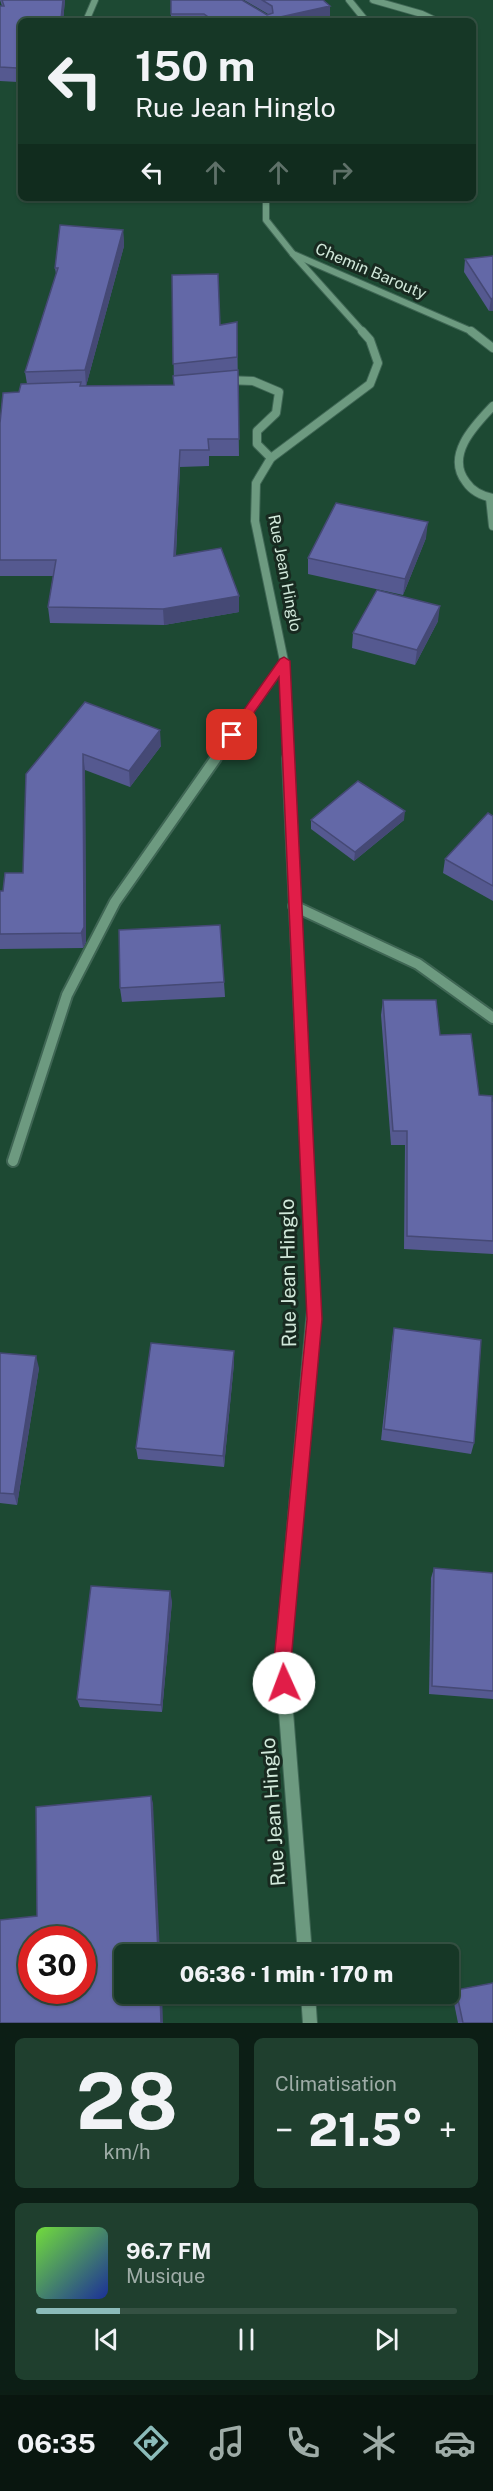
<!DOCTYPE html>
<html lang="fr">
<head>
<meta charset="utf-8">
<style>
  :root { --surface:#163726; --page:#1f3f2e; --text:#f1f3f6; --muted:#9eaca7; --line:#355143; --accent:#8bbbb9 }
  body { margin:0; font-family:"Public Sans",sans-serif; background:var(--page); color:var(--text); height:100vh; display:flex; flex-direction:column; font-size:22px; white-space:nowrap }
  * { box-sizing:border-box; margin:0 }
  p { font-size:20px; color:var(--muted) }
  .icon { flex:none; width:33px; height:33px; fill:none; stroke:currentColor; stroke-width:2; stroke-linecap:round; stroke-linejoin:round }
  .map { position:relative; height:2023px; overflow:hidden }
  .sheet { display:flex; flex-direction:column; gap:15px; padding:15px; background:#0c1e15; flex:1 }
  .sheet>* { flex:none }
  .guide { position:absolute; left:18px; top:18px; width:458px; height:183px; border-radius:9px; box-shadow:0 2px 4px #0004,0 0 0 2px var(--line); background:#163726; color:var(--text); overflow:hidden }
  .speed { position:absolute; left:18px; top:1926px; display:flex; gap:12px; font-size:30px; font-weight:700; text-align:center }
  .speed>* { display:grid; place-content:center; width:78px; height:78px; border-radius:50%; background:var(--surface); box-shadow:0 2px 4px #0004,0 0 0 2px var(--line); line-height:1 }
  .speed .limit { border:9px solid #d22; background:#fff; color:#111 }
  .pin { position:absolute; display:grid; place-items:center; width:51px; height:51px; color:#fff; margin:-26px; border-radius:12px; box-shadow:0 3px 9px #0006 }
  .me { position:absolute; width:66px; margin:-33px; rotate:358deg; stroke-linejoin:round; filter:drop-shadow(0 0 4px #0008) }
  .turn { display:flex; align-items:center; gap:21px; height:126px; padding:0 18px; font-size:27px }
  .turn .icon { width:78px; height:78px; stroke-width:2.5 }
  .turn b { display:block; font-size:42px; line-height:51px }
  .lanes { display:flex; align-items:center; height:57px; padding:0 18px; background:#0003; justify-content:center; gap:30px; direction:ltr }
  .lanes .off { opacity:.35 }
  .big { font-size:45px; font-weight:800; line-height:1.1 }
  .sheet .widget { flex:1; display:flex; flex-direction:column; justify-content:center; gap:9px; min-width:0; padding:0 21px; border-radius:9px; background:var(--page) }
  .sheet .dial { align-items:center; gap:0 }
  .dial b { font-size:78px; line-height:1 }
  .song { display:flex; align-items:center; gap:18px }
  .cover { width:72px; height:72px; border-radius:9px; background:linear-gradient(135deg,hsl(100 70% 55%),hsl(230 70% 35%)) }
  .played { height:6px; border-radius:3px; background:linear-gradient(90deg,var(--accent) 20%,var(--line) 20%) }
  .keys { display:flex; justify-content:space-around; direction:ltr }
  .heat { display:flex; justify-content:space-between; align-items:center; font-size:33px; direction:ltr }
  .sheet .tiles { flex:1; display:grid; gap:15px; grid-template-columns:1fr 1fr }
  .widget:last-child { grid-column:span 2 }
  .trip { position:absolute; left:114px; top:1944px; width:345px; height:60px; border-radius:9px; background:var(--surface); box-shadow:0 2px 4px #0004,0 0 0 2px var(--line); font-weight:800; line-height:60px; text-align:center }
  .tabs { display:flex; height:96px; justify-content:space-around; align-items:center; background:#09160f; color:var(--muted) }
  .tabs .icon { width:42px; height:42px }
  .tabs .current { color:var(--accent) }
  .tabs b { font-size:27px; color:var(--text) }
  .map>svg:first-child { display:block }
  .lines { fill:none; stroke-linecap:round; stroke-linejoin:round }
  .minor-far3-casing { stroke:#3f6654; stroke-width:8 }
  .minor-far2-casing { stroke:#3f6654; stroke-width:10 }
  .minor-far1-casing { stroke:#3f6654; stroke-width:14 }
  .minor-casing { stroke:#3f6654; stroke-width:16 }
  .minor-far3 { stroke:#6d9a80; stroke-width:6 }
  .minor-far2 { stroke:#6d9a80; stroke-width:8 }
  .minor-far1 { stroke:#6d9a80; stroke-width:10 }
  .minor { stroke:#6d9a80; stroke-width:14 }
  .wall { fill:#555990 }
  .shaded-wall { fill:#454975 }
  .building { fill:#6368a7; stroke:#454975; stroke-width:1.5; fill-rule:evenodd }
  .route { fill:#e11d48; stroke:#92132f; stroke-width:1.5 }
  .labels { text-anchor:middle; dominant-baseline:central; stroke-width:6; stroke-linejoin:round; paint-order:stroke }
  .far-street-label { font-size:16px; fill:#d1e8da; stroke:#182a20 }
  .street-label { font-size:20px; fill:#d1e8da; stroke:#182a20 }
</style>
</head>
<body>
<div class="map">
<svg width="493" height="2023" viewBox="0 0 493 2023">
  <rect width="100%" height="100%" fill="#1d4933"/>
  <g class="lines">
    <defs>
      <g id="minor-far3">
        <path d="M 349,0 L 366,21"/>
        <path d="M 373,0 L 422,14 L 437,21"/>
        <path d="M 86,21 L 95,0"/>
        <path d="M 266,198 L 266,220 L 293,254 L 473,332"/>
        <path d="M 293,254 L 363,332"/>
      </g>
      <g id="minor-far2">
        <path d="M 471,331 L 493,348"/>
        <path d="M 225,380 L 253,381 L 279,392 L 276,413 L 257,431 L 257,444 L 271,458"/>
        <path d="M 493,406 C 475,425 445,455 466,482 C 472,491 482,496 493,498"/>
        <path d="M 490,498 L 493,526"/>
        <path d="M 215,760 L 284,662"/>
        <path d="M 289,760 L 284,661 L 255,521 L 256,483 L 271,458 L 370,384 L 378,363 L 370,340 L 362,331"/>
      </g>
      <g id="minor-far1">
        <path d="M 288,758 L 314,1312"/>
        <path d="M 294,906 L 418,964 L 493,1018"/>
        <path d="M 13,1161 L 67,995 L 115,902 L 216,758"/>
      </g>
      <g id="minor">
        <path d="M 305,1954 L 282,1661 L 314,1310"/>
        <path d="M 308,1994 L 310,2023"/>
      </g>
    </defs>
    <use href="#minor-far3" class="minor-far3-casing"/>
    <use href="#minor-far2" class="minor-far2-casing"/>
    <use href="#minor-far1" class="minor-far1-casing"/>
    <use href="#minor" class="minor-casing"/>
    <use href="#minor-far3" class="minor-far3"/>
    <use href="#minor-far2" class="minor-far2"/>
    <use href="#minor-far1" class="minor-far1"/>
    <use href="#minor" class="minor"/>
  </g>
  <g class="wall">
    <path d="M 0,0 L 65,0 L 63,21 L 21,21 L 21,75 L 18,82 L 0,81 L 0,6 L 2,6 Z"/>
    <path d="M 171,0 L 267,15 L 268,14 L 244,0 L 323,0 L 330,6 L 330,17 L 310,21 L 171,21 Z"/>
    <path d="M 123,230 L 124,246 L 86,386 L 174,385 L 172,275 L 220,325 L 237,322 L 239,456 L 209,456 L 209,466 L 180,467 L 176,555 L 239,612 L 164,625 L 50,623 L 48,607 L 53,576 L 0,576 L 0,423 L 19,392 L 27,384 L 25,372 L 56,274 L 55,268 Z"/>
    <path d="M 493,256 L 493,311 L 489,311 L 464,272 L 465,259 Z"/>
    <path d="M 426,538 L 403,595 L 308,574 L 308,558 Z"/>
    <path d="M 438,621 L 415,665 L 352,648 L 353,633 Z"/>
    <path d="M 85,702 L 161,746 L 130,787 L 85,770 L 86,942 L 83,948 L 0,949 L 0,891 L 3,891 L 23,873 Z"/>
    <path d="M 493,816 L 493,901 L 443,873 L 445,859 Z"/>
    <path d="M 311,820 L 404,820 L 354,861 L 311,829 Z"/>
    <path d="M 224,982 L 225,997 L 122,1002 L 120,988 Z"/>
    <path d="M 383,1000 L 440,1035 L 479,1095 L 493,1102 L 493,1254 L 404,1249 L 405,1145 L 391,1145 L 381,1015 Z"/>
    <path d="M 394,1328 L 474,1443 L 471,1454 L 381,1440 L 392,1340 Z"/>
    <path d="M 234,1351 L 234,1363 L 224,1467 L 138,1459 L 136,1448 Z"/>
    <path d="M 0,1353 L 39,1368 L 17,1505 L 0,1503 Z"/>
    <path d="M 434,1568 L 493,1573 L 493,1699 L 429,1694 L 431,1578 Z"/>
    <path d="M 172,1601 L 162,1712 L 80,1707 L 77,1699 Z"/>
    <path d="M 456,1990 L 493,2023 L 458,2023 L 452,1993 Z"/>
  </g>
  <g class="shaded-wall">
    <path d="M 63,0 L 65,0 L 63,21 L 61,21 Z"/>
    <path d="M 330,6 L 330,17 L 310,21 L 262,21 Z"/>
    <path d="M 21,57 L 21,75 L 18,82 L 17,68 Z"/>
    <path d="M 123,230 L 124,246 L 86,386 L 85,370 Z"/>
    <path d="M 493,298 L 493,311 L 489,311 L 491,299 Z"/>
    <path d="M 180,450 L 180,467 L 175,572 L 174,556 Z"/>
    <path d="M 428,522 L 426,538 L 403,595 L 405,579 Z"/>
    <path d="M 239,596 L 239,612 L 164,625 L 163,609 Z"/>
    <path d="M 440,606 L 438,621 L 415,665 L 417,650 Z"/>
    <path d="M 160,730 L 161,746 L 130,787 L 129,771 Z"/>
    <path d="M 83,754 L 85,770 L 86,942 L 83,948 L 81,933 Z"/>
    <path d="M 405,811 L 404,820 L 354,861 L 355,852 Z"/>
    <path d="M 234,1351 L 234,1363 L 224,1467 L 223,1456 Z"/>
    <path d="M 36,1356 L 39,1368 L 17,1505 L 14,1494 Z"/>
    <path d="M 170,1591 L 172,1601 L 162,1712 L 161,1705 Z"/>
    <path d="M 151,1796 L 153,1803 L 160,1954 L 158,1954 Z"/>
    <path d="M 160,1994 L 162,1994 L 163,2023 L 161,2023 Z"/>
  </g>
  <g class="building">
    <path d="M 2,0 L 63,0 L 61,19 L 37,18 L 36,21 L 21,21 L 21,57 L 17,68 L 0,67 L 0,6 L 4,6 Z"/>
    <path d="M 171,0 L 242,0 L 267,15 L 273,13 L 272,6 L 262,0 L 323,0 L 330,6 L 262,21 L 214,21 L 204,14 L 171,14 Z"/>
    <path d="M 60,225 L 123,230 L 85,370 L 25,372 L 58,268 L 55,268 Z"/>
    <path d="M 493,256 L 493,298 L 491,299 L 465,259 Z"/>
    <path d="M 218,274 L 220,325 L 237,322 L 237,357 L 173,364 L 172,275 Z"/>
    <path d="M 238,370 L 239,439 L 208,439 L 209,450 L 180,450 L 174,556 L 221,548 L 239,596 L 163,609 L 48,607 L 56,560 L 0,560 L 0,423 L 3,393 L 19,392 L 21,384 L 81,382 L 80,386 L 174,385 L 173,376 Z"/>
    <path d="M 336,503 L 428,522 L 405,579 L 308,558 Z"/>
    <path d="M 377,590 L 440,606 L 417,650 L 353,633 Z"/>
    <path d="M 85,702 L 160,730 L 129,771 L 83,754 L 84,927 L 81,933 L 0,934 L 0,891 L 3,891 L 5,873 L 23,873 L 26,774 Z"/>
    <path d="M 358,781 L 405,811 L 355,852 L 311,820 Z"/>
    <path d="M 488,813 L 493,816 L 493,886 L 445,859 Z"/>
    <path d="M 220,925 L 224,982 L 120,988 L 119,930 Z"/>
    <path d="M 383,1000 L 436,1000 L 440,1035 L 471,1034 L 479,1095 L 492,1096 L 493,1241 L 407,1236 L 407,1131 L 393,1131 Z"/>
    <path d="M 394,1328 L 481,1340 L 474,1443 L 384,1429 Z"/>
    <path d="M 151,1343 L 234,1351 L 223,1456 L 136,1448 Z"/>
    <path d="M 0,1353 L 36,1356 L 14,1494 L 0,1493 Z"/>
    <path d="M 434,1568 L 493,1573 L 493,1691 L 432,1686 Z"/>
    <path d="M 91,1586 L 170,1591 L 161,1705 L 77,1699 Z"/>
    <path d="M 151,1796 L 158,1954 L 124,1954 L 124,1994 L 160,1994 L 161,2023 L 0,2023 L 0,1920 L 37,1916 L 36,1807 ZM 32,1940 L 82,1940 L 82,1990 L 32,1990 Z"/>
    <path d="M 493,1983 L 493,2023 L 463,2023 L 456,1990 Z"/>
  </g>
  <path class="route" d="M 284,657 L 290,661 L 322,1319 L 291,1661 L 293,1683 L 290,1690 L 284,1692 L 278,1690 L 274,1661 L 307,1319 L 279,677 L 236,738 L 232,740 L 226,735 L 280,659 Z"/>
  <g class="labels">
    <g class="far-street-label">
      <text transform="translate(371 271) rotate(23)">Chemin Barouty</text>
      <text transform="translate(285 573) rotate(79)">Rue Jean Hinglo</text>
    </g>
    <g class="street-label">
      <text transform="translate(288 1273) rotate(-91)">Rue Jean Hinglo</text>
      <text transform="translate(273 1812) rotate(-94)">Rue Jean Hinglo</text>
    </g>
  </g>
</svg>
<div class="speed"><div class="limit">30</div></div>
<div class="pin" style="left:232px;top:735px;background:#d93025"><svg class="icon" aria-label="arrive" viewBox="0 0 24 24"><path d="M6 21V4h12l-3 4 3 4H6"/></svg></div>
<svg class="me" style="left:284px;top:1683px" viewBox="-20 -20 40 40"><circle r="19" fill="#fff"/><path d="M0-13L10 11 0 6-10 11z" fill="#e11d48"/></svg>
<div class="trip">06:36 · 1 min · 170 m</div>
<div class="guide">
<div class="turn"><svg class="icon" aria-label="left" viewBox="0 0 24 24"><path d="M17 20v-9H6M10 6l-5 5 5 5"/></svg><div><b>150 m</b>Rue Jean Hinglo</div></div>
<div class="lanes"><svg class="icon" aria-label="left" viewBox="0 0 24 24"><path d="M17 20v-9H6M10 6l-5 5 5 5"/></svg><svg class="icon off" aria-label="ahead" viewBox="0 0 24 24"><path d="M12 20V5M6 11l6-6 6 6"/></svg><svg class="icon off" aria-label="ahead" viewBox="0 0 24 24"><path d="M12 20V5M6 11l6-6 6 6"/></svg><svg class="icon off" aria-label="right" viewBox="0 0 24 24"><path d="M7 20v-9h11M14 6l5 5-5 5"/></svg></div>
</div>
</div>
<section class="sheet">
<div class="tiles">
<div class="widget dial"><b>28</b><p>km/h</p></div>
<div class="widget"><p>Climatisation</p>
<div class="heat"><a>−</a><b class="big">21.5°</b><a>+</a></div>
</div>
<div class="widget">
<div class="song"><i class="cover"></i><div><b>96.7 FM</b><p>Musique</p></div></div>
<div class="played"></div>
<div class="keys"><svg class="icon" aria-label="previous" viewBox="0 0 24 24"><path d="M18 5L8 12l10 7zM5 5v14"/></svg><svg class="icon" aria-label="pause" viewBox="0 0 24 24"><path d="M8 5v14M16 5v14"/></svg><svg class="icon" aria-label="next" viewBox="0 0 24 24"><path d="M6 5l10 7-10 7zM19 5v14"/></svg></div>
</div>
</div>
</section>
<nav class="tabs">
<b>06:35</b>
<svg class="icon current" aria-label="directions" viewBox="0 0 24 24"><path d="M12 3l9 9-9 9-9-9zM9 14v-3h6M13 9l2 2-2 2"/></svg>
<svg class="icon" aria-label="music" viewBox="0 0 24 24"><path d="M9 18V5l10-2v13"/><circle cx="6" cy="18" r="3"/><circle cx="16" cy="16" r="3"/></svg>
<svg class="icon" aria-label="phone" viewBox="0 0 24 24"><path d="M5 4h4l2 5-3 2q2 4 5 5l2-3 5 2v4C11 20 4 13 5 4z"/></svg>
<svg class="icon" aria-label="climate" viewBox="0 0 24 24"><path d="M12 3v18M4 7l16 10M4 17L20 7"/></svg>
<svg class="icon" aria-label="car" viewBox="0 0 24 24"><path d="M5 17H2v-5l4-1 3-4h7l3 4 3 1v5h-3M9 17h6M6 11h13"/><circle cx="7" cy="17" r="2"/><circle cx="17" cy="17" r="2"/></svg>
</nav>
</body>
</html>
